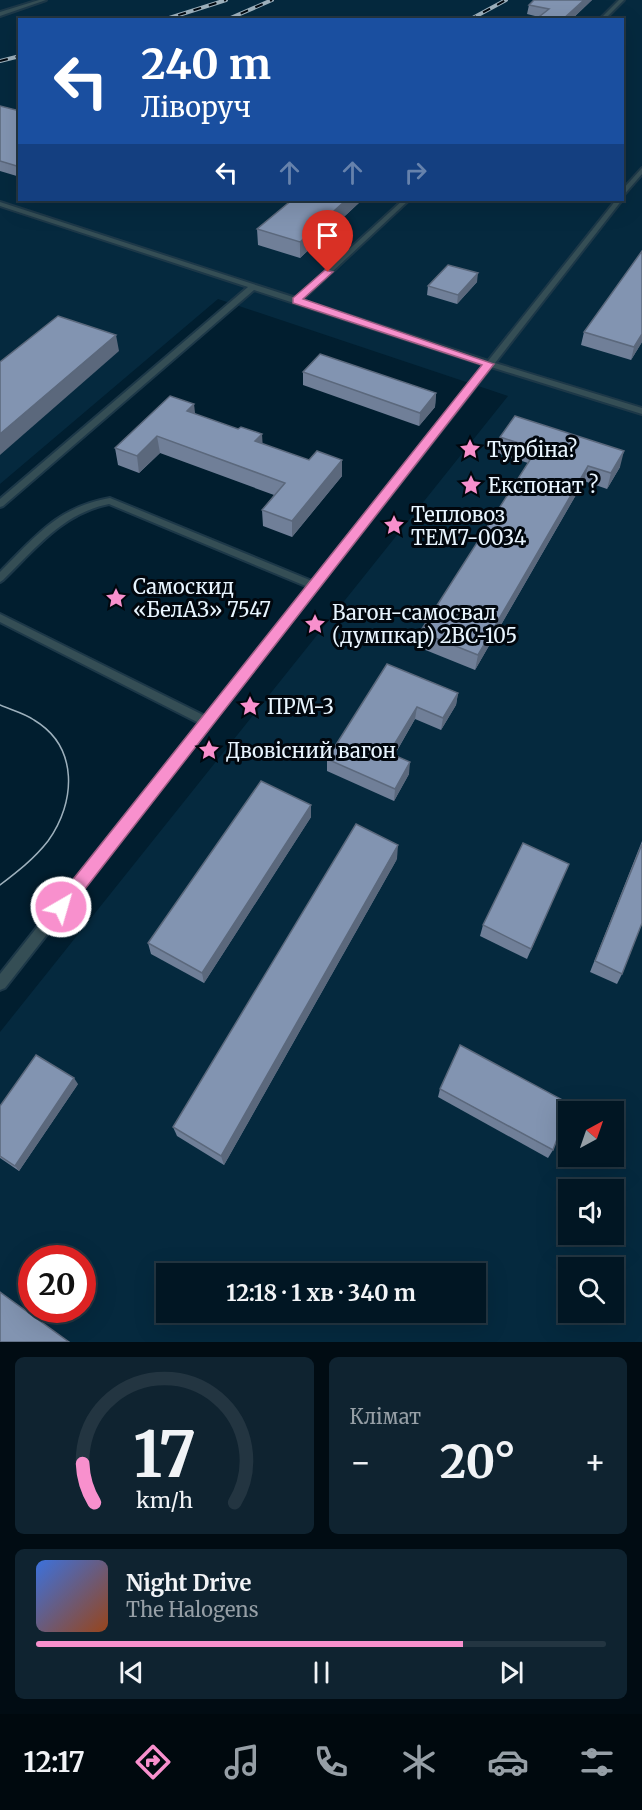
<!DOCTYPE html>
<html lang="uk">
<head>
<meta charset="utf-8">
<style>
  :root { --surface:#011623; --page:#0f2330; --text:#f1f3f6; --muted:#969fa6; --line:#233541; --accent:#f890cd }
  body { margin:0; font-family:Merriweather,serif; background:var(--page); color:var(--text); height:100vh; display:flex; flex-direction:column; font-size:22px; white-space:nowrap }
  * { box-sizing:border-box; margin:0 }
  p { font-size:20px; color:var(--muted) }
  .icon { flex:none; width:33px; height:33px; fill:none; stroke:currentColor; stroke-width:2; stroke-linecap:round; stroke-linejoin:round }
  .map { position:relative; height:1342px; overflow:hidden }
  .panel { display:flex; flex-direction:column; gap:15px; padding:15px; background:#010c13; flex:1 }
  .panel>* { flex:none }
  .hud { position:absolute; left:18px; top:18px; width:606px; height:183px; border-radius:0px; box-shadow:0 6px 24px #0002,0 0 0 2px var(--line); background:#1a4fa0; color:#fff; overflow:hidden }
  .needle { width:39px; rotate:40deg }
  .controls { position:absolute; left:558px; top:1101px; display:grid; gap:12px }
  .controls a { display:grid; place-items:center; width:66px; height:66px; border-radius:0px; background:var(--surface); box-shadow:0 6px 24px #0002,0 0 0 2px var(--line); font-size:30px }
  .speed { position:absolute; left:18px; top:1245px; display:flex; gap:12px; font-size:30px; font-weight:700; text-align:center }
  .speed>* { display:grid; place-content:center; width:78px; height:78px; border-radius:50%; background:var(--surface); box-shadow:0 6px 24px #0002,0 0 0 2px var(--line); line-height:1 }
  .speed .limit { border:9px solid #d22; background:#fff; color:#111 }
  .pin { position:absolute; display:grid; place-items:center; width:51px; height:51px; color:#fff; margin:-62px -26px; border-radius:50% 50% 50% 0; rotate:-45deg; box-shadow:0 0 6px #0007 }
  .pin .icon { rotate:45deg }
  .me { position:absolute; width:66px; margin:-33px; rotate:38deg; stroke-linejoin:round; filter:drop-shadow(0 0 4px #0008) }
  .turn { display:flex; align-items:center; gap:21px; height:126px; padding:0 24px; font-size:27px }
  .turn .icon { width:78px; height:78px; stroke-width:2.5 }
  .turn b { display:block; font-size:42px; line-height:51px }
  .lanes { display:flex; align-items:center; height:57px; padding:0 24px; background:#0003; justify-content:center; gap:30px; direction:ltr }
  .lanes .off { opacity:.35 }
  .big { font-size:45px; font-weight:700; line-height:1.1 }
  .panel .tile { flex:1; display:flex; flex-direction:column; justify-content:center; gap:9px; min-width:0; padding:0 21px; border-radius:9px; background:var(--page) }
  .panel .dial { align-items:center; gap:0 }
  .dial svg { height:156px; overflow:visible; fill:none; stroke:var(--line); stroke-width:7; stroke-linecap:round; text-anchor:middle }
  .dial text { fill:var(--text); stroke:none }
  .song { display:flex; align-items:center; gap:18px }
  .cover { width:72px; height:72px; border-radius:9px; background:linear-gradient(135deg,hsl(220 70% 55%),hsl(20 70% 35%)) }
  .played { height:6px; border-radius:3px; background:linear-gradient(90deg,var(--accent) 75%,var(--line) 75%) }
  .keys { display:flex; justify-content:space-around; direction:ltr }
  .heat { display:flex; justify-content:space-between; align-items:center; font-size:33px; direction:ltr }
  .panel .tiles { flex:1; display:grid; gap:15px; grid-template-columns:1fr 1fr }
  .tile:last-child { grid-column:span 2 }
  .trip { position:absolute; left:156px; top:1263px; width:330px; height:60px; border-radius:0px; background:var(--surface); box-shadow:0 6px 24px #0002,0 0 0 2px var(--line); font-weight:700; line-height:60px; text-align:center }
  .menu { display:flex; height:96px; justify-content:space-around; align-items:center; background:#00090e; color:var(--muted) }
  .menu .icon { width:42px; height:42px }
  .menu .on { color:var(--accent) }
  .menu b { font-size:27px; color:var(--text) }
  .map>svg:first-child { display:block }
  .built { fill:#05293e; fill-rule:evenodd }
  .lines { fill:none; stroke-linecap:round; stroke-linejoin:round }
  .service-casing { stroke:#1d3848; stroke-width:4 }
  .service { fill:#354e55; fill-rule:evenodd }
  .tram { stroke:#9db0bc; stroke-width:1.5 }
  .rail-casing { stroke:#9db0bc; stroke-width:4 }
  .rail { stroke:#01070e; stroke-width:2; stroke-dasharray:8; stroke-linecap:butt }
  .wall { fill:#707f98 }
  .shaded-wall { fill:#5b687c }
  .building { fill:#8294b1; stroke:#5b687c; stroke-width:1.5 }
  .route { fill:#f890cd; stroke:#a15e85; stroke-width:1.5 }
  .labels { text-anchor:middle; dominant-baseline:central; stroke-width:6; stroke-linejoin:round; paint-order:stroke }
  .poi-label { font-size:20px; fill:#e8f5ff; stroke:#01070e; text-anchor:start }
</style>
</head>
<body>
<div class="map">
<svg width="642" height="1342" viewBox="0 0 642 1342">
  <rect width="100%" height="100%" fill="#011e2f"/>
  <path class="built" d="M 0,0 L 642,0 L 642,1342 L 0,1342 L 0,1032 L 508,396 L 218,299 L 0,484 ZM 20,20 L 622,20 L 622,200 L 20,200 ZM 568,1112 L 614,1112 L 614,1156 L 568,1156 ZM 568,1190 L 614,1190 L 614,1234 L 568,1234 ZM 32,1258 L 82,1258 L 82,1310 L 32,1310 ZM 568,1268 L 614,1268 L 614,1312 L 568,1312 ZM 166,1274 L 476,1274 L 476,1312 L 166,1312 Z"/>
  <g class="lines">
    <defs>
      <g id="service">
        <path d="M 39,0 L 46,0 L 0,16 L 0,12 Z"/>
        <path d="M 619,0 L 624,0 L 604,20 L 599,20 Z"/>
        <path d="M 642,168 L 642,174 L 622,197 L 622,190 Z"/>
        <path d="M 403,200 L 409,200 L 302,300 L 488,361 L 616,200 L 622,200 L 495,363 L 642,408 L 642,414 L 491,367 L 5,988 L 0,990 L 0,974 L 199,723 L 0,622 L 0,614 L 205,716 L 308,587 L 109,504 C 63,513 35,549 3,580 L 0,582 L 0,572 C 36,536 58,507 110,498 L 312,581 L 484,365 L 254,290 L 3,506 L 0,507 L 0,499 L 248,287 L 0,206 L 0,202 L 296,298 Z"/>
      </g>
    </defs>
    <use href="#service" class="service-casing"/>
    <use href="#service" class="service"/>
    <path class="tram" d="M 0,705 C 11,710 24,713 34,720 C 79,747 76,802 48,841 C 34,859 17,872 0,885"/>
    <defs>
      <g id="rail">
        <path d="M 163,20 L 226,0"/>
        <path d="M 226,20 L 272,0"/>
        <path d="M 469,20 L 506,0"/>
        <path d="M 0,61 L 20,56"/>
      </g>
    </defs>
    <use href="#rail" class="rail-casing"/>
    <use href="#rail" class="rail"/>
  </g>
  <g class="wall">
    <path d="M 534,0 L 592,0 L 571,20 L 535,20 L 539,17 L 527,14 L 529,5 Z"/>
    <path d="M 0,106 L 20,111 L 20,177 L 0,171 Z"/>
    <path d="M 292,200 L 362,200 L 300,258 L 258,245 L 257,229 Z"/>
    <path d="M 383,200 L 396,200 L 393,202 Z"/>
    <path d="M 642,251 L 642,342 L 631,360 L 581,345 L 584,332 Z"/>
    <path d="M 477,282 L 457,304 L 427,295 L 428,286 Z"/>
    <path d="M 303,372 L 436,393 L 435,407 L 419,426 L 303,385 Z"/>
    <path d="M 195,414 L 262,444 L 342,476 L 292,537 L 263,526 L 262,510 L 274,495 L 160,453 L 139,473 L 118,465 L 115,448 Z"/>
    <path d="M 500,437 L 620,467 L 607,489 L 584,481 L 475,670 L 418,647 L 420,632 L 528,463 L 497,453 Z"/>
    <path d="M 387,664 L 458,693 L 456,705 L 441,730 L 415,719 L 394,756 L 409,774 L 394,801 L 327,771 L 327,759 Z"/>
    <path d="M 311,805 L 311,817 L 204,983 L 151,954 L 148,943 Z"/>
    <path d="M 642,841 L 642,923 L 622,974 L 617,984 L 590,972 Z"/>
    <path d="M 397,859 L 224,1165 L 177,1136 L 173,1127 Z"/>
    <path d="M 569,864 L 527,959 L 480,936 L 483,925 Z"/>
    <path d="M 78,1084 L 19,1171 L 0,1158 L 0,1106 Z"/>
    <path d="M 440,1089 L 553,1150 L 548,1158 L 438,1097 Z"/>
  </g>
  <g class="shaded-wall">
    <path d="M 584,0 L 592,0 L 571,20 L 562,20 Z"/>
    <path d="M 346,200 L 362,200 L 300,258 L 300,242 Z"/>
    <path d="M 478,273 L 477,282 L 457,304 L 458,295 Z"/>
    <path d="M 642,334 L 642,342 L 631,360 L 634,347 Z"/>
    <path d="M 116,335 L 119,351 L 0,455 L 0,434 Z"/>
    <path d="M 436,393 L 435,407 L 419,426 L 420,413 Z"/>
    <path d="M 194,404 L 196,421 L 187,411 Z"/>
    <path d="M 262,434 L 263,450 L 255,441 Z"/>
    <path d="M 157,436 L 160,453 L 139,473 L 137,456 Z"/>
    <path d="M 624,451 L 620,467 L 607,489 L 611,473 Z"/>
    <path d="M 342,460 L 342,476 L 292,537 L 292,521 Z"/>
    <path d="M 588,466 L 584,481 L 475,670 L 478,655 Z"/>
    <path d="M 458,693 L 456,705 L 441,730 L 443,718 Z"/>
    <path d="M 417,707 L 415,719 L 388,766 L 389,753 Z"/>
    <path d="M 410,762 L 409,774 L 394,801 L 395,789 Z"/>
    <path d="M 311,805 L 311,817 L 204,983 L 202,973 Z"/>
    <path d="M 398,845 L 397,859 L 224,1165 L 221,1156 Z"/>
    <path d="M 74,1078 L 78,1084 L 19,1171 L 15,1166 Z"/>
  </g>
  <g class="building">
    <path d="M 534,0 L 584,0 L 562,20 L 535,20 L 549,9 L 529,5 Z"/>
    <path d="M 0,106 L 20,111 L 20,167 L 0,161 Z"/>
    <path d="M 292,200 L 346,200 L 300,242 L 257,229 Z"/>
    <path d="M 642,251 L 642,334 L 634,347 L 584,332 Z"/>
    <path d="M 448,265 L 478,273 L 458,295 L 428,286 Z"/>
    <path d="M 58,316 L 116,335 L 0,434 L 0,362 Z"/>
    <path d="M 320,354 L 436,393 L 420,413 L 303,372 Z"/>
    <path d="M 170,396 L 194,404 L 187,411 L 238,429 L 241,427 L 262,434 L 255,441 L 309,460 L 317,451 L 342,460 L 292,521 L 262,510 L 285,483 L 157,436 L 137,456 L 115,448 Z"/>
    <path d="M 515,416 L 624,451 L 611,473 L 588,466 L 478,655 L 420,632 L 537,449 L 500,437 Z"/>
    <path d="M 387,664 L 458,693 L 443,718 L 417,707 L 389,753 L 410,762 L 395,789 L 327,759 Z"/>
    <path d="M 261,781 L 311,805 L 202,973 L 148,943 Z"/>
    <path d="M 356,824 L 398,845 L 221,1156 L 173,1127 Z"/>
    <path d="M 523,843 L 569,864 L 531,949 L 483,925 Z"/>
    <path d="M 642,844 L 642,923 L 622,974 L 595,961 Z"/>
    <path d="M 460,1045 L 570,1104 L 553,1150 L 440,1089 Z"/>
    <path d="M 36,1055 L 74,1078 L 15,1166 L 0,1156 L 0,1106 Z"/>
    <path d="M 0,1292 L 69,1342 L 0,1342 Z"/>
  </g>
  <path class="route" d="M 325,270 L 333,272 L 303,299 L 494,364 L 67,912 L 61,914 L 55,912 L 53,907 L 55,902 L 482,365 L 293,303 L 293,298 Z"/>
  <defs>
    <symbol id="sight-bare" viewBox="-9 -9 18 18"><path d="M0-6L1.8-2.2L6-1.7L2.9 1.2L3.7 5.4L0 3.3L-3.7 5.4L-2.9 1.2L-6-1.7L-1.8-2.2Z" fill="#f890cd" stroke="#01070e" stroke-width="2.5" paint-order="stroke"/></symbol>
  </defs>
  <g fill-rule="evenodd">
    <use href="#sight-bare" x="455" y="434" width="30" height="30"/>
    <use href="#sight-bare" x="456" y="470" width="30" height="30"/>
    <use href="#sight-bare" x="379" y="510" width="30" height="30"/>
    <use href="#sight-bare" x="101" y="583" width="30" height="30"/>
    <use href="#sight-bare" x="300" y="609" width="30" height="30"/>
    <use href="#sight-bare" x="235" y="691" width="30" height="30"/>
    <use href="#sight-bare" x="194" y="735" width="30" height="30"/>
  </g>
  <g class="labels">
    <g class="poi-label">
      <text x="487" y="449">Турбіна?</text>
      <text x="488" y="485">Експонат ?</text>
      <text x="411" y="514">Тепловоз<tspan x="411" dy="23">ТЕМ7-0034</tspan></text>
      <text x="133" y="586">Самоскид<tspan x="133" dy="23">«БелАЗ» 7547</tspan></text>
      <text x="332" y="612">Вагон-самосвал<tspan x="332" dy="23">(думпкар) 2ВС-105</tspan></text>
      <text x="267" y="706">ПРМ-3</text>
      <text x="226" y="750">Двовісний вагон</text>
    </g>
  </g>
</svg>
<div class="controls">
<a><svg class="needle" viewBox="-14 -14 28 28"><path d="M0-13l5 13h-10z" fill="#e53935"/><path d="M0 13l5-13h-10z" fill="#969fa6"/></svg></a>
<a><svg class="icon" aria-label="sound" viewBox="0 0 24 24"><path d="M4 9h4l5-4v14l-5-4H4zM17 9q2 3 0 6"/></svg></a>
<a><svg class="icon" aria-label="search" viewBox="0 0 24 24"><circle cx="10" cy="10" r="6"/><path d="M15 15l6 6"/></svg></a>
</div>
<div class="speed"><div class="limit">20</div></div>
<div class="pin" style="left:328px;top:272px;background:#d93025"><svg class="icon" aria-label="arrive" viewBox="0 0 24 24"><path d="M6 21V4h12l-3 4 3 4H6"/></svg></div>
<svg class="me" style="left:61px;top:907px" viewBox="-20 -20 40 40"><circle r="17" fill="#f890cd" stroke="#fff" stroke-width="3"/><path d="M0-11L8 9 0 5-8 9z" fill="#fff"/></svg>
<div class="trip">12:18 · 1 хв · 340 m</div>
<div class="hud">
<div class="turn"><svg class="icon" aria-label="left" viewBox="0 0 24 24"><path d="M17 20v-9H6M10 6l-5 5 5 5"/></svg><div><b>240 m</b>Ліворуч</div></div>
<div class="lanes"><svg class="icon" aria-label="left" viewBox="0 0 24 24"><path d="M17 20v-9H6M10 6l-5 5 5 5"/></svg><svg class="icon off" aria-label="ahead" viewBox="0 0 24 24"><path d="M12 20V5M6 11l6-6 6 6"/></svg><svg class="icon off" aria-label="ahead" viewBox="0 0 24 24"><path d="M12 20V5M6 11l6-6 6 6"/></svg><svg class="icon off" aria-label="right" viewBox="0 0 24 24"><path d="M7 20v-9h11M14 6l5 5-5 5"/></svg></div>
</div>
</div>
<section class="panel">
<div class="tiles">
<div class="tile dial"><svg viewBox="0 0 100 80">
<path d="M14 69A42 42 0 1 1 86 69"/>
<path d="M14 69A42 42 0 0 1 8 49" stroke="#f890cd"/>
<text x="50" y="56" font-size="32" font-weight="700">17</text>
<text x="50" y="72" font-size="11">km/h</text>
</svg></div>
<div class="tile"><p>Клімат</p>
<div class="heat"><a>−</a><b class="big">20°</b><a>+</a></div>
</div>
<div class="tile">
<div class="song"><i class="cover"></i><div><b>Night Drive</b><p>The Halogens</p></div></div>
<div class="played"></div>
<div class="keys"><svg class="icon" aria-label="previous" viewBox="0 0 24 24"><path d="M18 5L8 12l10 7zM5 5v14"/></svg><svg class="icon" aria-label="pause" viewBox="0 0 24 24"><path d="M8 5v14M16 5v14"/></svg><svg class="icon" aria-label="next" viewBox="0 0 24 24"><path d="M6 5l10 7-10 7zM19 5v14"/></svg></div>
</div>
</div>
</section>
<nav class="menu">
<b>12:17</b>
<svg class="icon on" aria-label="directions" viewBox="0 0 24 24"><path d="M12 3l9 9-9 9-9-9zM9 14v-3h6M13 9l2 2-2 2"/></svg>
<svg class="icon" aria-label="music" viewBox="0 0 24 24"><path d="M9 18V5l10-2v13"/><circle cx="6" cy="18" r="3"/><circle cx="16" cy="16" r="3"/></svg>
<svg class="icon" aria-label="phone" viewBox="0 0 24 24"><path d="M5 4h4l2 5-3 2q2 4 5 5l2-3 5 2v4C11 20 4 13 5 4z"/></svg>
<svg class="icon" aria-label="climate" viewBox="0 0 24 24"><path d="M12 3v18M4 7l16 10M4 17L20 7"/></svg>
<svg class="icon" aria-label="car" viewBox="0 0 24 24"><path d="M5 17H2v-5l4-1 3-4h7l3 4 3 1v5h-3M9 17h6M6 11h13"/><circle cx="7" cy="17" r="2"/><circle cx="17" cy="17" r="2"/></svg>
<svg class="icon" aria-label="filters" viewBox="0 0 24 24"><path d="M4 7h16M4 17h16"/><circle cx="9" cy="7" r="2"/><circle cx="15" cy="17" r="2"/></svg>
</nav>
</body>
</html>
